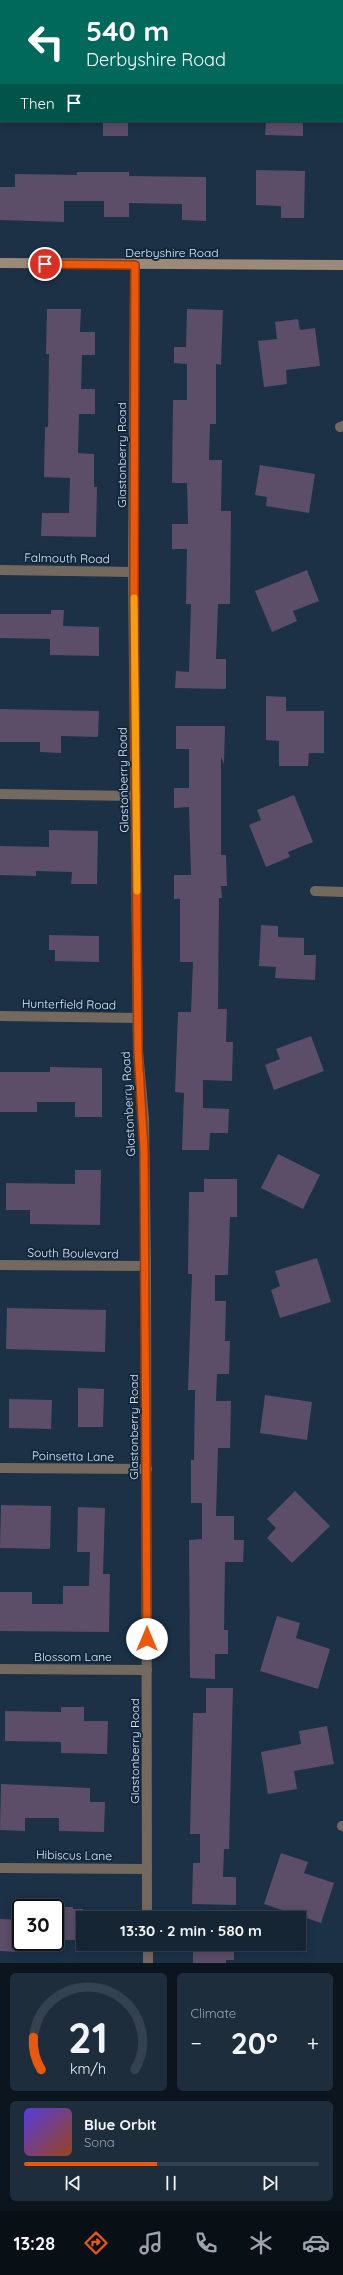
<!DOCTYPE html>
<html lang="en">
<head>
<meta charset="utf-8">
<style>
  :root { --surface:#152534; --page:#1e2d3c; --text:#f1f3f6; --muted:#9da5ac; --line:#34424f; --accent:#ea580c }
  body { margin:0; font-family:Quicksand,sans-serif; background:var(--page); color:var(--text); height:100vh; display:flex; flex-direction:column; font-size:15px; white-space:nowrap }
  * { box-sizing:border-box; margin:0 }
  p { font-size:13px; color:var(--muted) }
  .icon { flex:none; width:22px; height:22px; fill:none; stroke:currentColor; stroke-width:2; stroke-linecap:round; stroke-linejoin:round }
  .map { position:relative; height:1963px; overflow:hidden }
  .details { display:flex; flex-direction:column; gap:10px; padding:10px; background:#0c141d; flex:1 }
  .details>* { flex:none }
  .banner { position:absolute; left:0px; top:0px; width:343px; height:122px; box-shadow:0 2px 10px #0003,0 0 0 1px var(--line); background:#00695c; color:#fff; overflow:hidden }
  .speed { position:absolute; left:12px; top:1899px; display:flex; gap:8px; font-size:20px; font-weight:700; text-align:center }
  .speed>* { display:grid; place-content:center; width:52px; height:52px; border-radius:50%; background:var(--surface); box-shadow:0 2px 10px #0003,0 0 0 1px var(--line); line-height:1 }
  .speed .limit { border:2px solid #111; border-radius:6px; background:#fff; color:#111 }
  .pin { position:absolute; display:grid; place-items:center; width:34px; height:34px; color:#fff; margin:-17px; border:2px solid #fff; border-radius:50%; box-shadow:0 1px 4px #0007 }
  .me { position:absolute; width:44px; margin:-22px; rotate:0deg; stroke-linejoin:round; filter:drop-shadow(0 0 3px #0008) }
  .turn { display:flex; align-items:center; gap:14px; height:84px; padding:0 20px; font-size:18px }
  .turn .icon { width:52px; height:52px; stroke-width:2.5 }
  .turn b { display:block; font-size:28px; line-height:34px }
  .then { display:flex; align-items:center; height:38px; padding:0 20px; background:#0003; gap:8px; font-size:15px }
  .big { font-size:30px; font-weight:700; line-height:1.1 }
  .details .widget { flex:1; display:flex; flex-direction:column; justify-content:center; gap:6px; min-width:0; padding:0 14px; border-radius:6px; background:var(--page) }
  .details .dial { align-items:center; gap:0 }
  .dial svg { height:104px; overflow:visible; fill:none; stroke:var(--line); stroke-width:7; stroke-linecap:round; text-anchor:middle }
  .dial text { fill:var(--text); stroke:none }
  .song { display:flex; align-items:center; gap:12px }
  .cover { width:48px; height:48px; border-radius:6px; background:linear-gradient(135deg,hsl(250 70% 55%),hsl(20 70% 35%)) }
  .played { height:4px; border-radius:2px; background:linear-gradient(90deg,var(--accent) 45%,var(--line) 45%) }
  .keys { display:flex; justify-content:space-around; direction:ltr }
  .heat { display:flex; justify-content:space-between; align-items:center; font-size:22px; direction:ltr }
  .details .tiles { flex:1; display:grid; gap:10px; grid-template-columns:1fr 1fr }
  .widget:last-child { grid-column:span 2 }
  .trip { position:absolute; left:76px; top:1911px; width:230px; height:40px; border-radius:0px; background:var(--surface); box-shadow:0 2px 10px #0003,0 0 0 1px var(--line); font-weight:700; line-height:40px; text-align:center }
  .menu { display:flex; height:64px; justify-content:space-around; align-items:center; background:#080f15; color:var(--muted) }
  .menu .icon { width:28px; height:28px }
  .menu .selected { color:var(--accent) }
  .menu b { font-size:18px; color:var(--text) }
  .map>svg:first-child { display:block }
  .building { fill:#5c4d68 }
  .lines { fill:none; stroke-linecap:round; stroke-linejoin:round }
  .street { stroke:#74695f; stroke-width:10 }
  .secondary { stroke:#9b8979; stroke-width:10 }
  .route-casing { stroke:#983908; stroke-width:10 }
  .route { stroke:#ea580c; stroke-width:7 }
  .slow { stroke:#f59e0b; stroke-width:7 }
  .labels { text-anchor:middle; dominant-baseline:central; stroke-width:4; stroke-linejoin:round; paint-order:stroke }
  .street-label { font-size:12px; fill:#dfecf9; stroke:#12273b }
</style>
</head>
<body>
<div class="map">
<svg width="343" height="1963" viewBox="0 0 343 1963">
  <rect width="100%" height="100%" fill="#1c3146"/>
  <g class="building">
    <rect x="103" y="121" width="25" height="15"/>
    <path d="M 266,121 L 303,121 L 303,136 L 265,135 Z"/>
    <path d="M 256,170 L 305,171 L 304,218 L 281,218 L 281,206 L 256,205 Z"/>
    <path d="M 77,172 L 129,172 L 129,176 L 206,177 L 206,221 L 182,220 L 182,204 L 129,203 L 129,217 L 104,217 L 104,201 L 64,201 L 64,222 L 0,220 L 0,187 L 15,187 L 15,174 L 77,175 Z"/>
    <path d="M 47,309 L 81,309 L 80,332 L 95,332 L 95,355 L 82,355 L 81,389 L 95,389 L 95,414 L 79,414 L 78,453 L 94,454 L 94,487 L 97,487 L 96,537 L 41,536 L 42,513 L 69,513 L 70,478 L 44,477 L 45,427 L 48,427 L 49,354 L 46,354 Z"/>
    <path d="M 187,309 L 223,310 L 221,365 L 216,364 L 216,424 L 210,424 L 209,460 L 222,460 L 221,511 L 231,511 L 230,604 L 218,604 L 216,659 L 226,659 L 226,689 L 175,688 L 176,671 L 189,672 L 191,604 L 186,604 L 187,549 L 172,549 L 172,524 L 188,524 L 187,483 L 172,483 L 173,400 L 187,400 L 187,364 L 174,363 L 174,347 L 186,347 Z"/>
    <path d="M 298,319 L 300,330 L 315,328 L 320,366 L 286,370 L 287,384 L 264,387 L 258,341 L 277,339 L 275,322 Z"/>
    <path d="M 260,465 L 315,474 L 309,513 L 266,506 L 267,497 L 255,495 Z"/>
    <path d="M 307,570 L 319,601 L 293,611 L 297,621 L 272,632 L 255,591 Z"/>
    <path d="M 51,610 L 64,610 L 63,626 L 99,627 L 99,656 L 50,655 L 50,639 L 0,638 L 0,614 L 51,614 Z"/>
    <path d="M 266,696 L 286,697 L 286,711 L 324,711 L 324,753 L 309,753 L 308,766 L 279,766 L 279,741 L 266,740 Z"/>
    <path d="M 0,709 L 99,711 L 98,737 L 61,736 L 61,753 L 40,752 L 40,742 L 0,742 Z"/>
    <path d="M 176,726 L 225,726 L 224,764 L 221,757 L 221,855 L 226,855 L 227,886 L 221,886 L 222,898 L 219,898 L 218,1009 L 227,1009 L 226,1042 L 233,1042 L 232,1081 L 203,1080 L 203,1108 L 229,1109 L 228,1133 L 210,1133 L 209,1150 L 182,1150 L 184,1093 L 175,1092 L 178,1012 L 191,1012 L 193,962 L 180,962 L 180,899 L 174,899 L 174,875 L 191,875 L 189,807 L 174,808 L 174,788 L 189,788 L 189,749 L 176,749 Z"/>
    <path d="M 294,795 L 313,842 L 288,852 L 290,857 L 266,867 L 249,825 L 261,820 L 257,810 Z"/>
    <path d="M 49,830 L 98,831 L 97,884 L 71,884 L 72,872 L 36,871 L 36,876 L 0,875 L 0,846 L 49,847 Z"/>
    <path d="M 261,925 L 278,926 L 278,937 L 304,938 L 304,955 L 316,955 L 315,980 L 275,978 L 276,967 L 259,966 Z"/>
    <path d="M 49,935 L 99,936 L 99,962 L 55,961 L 55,950 L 49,950 Z"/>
    <path d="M 311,1036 L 324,1071 L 274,1090 L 265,1065 L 280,1059 L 276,1049 Z"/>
    <path d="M 50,1067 L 102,1068 L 102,1117 L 75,1117 L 75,1102 L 37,1102 L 37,1112 L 0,1112 L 0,1072 L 50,1072 Z"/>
    <path d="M 278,1154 L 320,1175 L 303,1209 L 261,1188 Z"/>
    <path d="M 75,1170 L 101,1170 L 100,1225 L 30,1224 L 30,1210 L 6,1210 L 6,1183 L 75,1184 Z"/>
    <path d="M 204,1179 L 237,1179 L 237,1217 L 230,1217 L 228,1275 L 215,1275 L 215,1301 L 226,1301 L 225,1341 L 230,1341 L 229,1374 L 217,1374 L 216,1401 L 231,1401 L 230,1448 L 218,1448 L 216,1516 L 234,1516 L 234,1540 L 244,1540 L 243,1562 L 225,1562 L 224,1630 L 228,1630 L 228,1654 L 215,1654 L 215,1679 L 190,1678 L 189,1540 L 202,1539 L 202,1503 L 191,1503 L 191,1460 L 194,1460 L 195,1390 L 188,1390 L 192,1274 L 188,1274 L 189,1192 L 204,1192 Z"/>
    <path d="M 317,1258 L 331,1302 L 280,1318 L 271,1290 L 280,1286 L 275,1271 Z"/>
    <path d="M 7,1308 L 106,1310 L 105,1352 L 6,1349 Z"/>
    <path d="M 78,1388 L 104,1389 L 103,1427 L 78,1427 Z"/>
    <path d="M 265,1395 L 312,1402 L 307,1440 L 260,1433 Z"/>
    <path d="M 9,1399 L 52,1400 L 51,1429 L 9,1428 Z"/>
    <path d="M 295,1491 L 330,1526 L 292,1563 L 267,1538 L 276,1528 L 267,1519 Z"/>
    <path d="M 1,1505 L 51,1506 L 50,1549 L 0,1548 Z"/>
    <path d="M 78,1507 L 105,1508 L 103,1574 L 110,1574 L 109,1632 L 0,1631 L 0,1592 L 32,1592 L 32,1604 L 63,1604 L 63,1586 L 89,1586 L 90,1552 L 77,1552 Z"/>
    <path d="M 277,1616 L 300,1623 L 296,1638 L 330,1649 L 318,1689 L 260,1671 Z"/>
    <path d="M 206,1688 L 233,1688 L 229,1849 L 224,1849 L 223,1877 L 236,1877 L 236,1905 L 192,1904 L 193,1863 L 200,1863 L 200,1834 L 190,1834 L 193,1713 L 206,1713 Z"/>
    <path d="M 61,1707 L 84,1707 L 84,1721 L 108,1721 L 107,1754 L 61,1753 L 61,1742 L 5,1741 L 5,1711 L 61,1712 Z"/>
    <path d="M 327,1726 L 334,1764 L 294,1771 L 297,1789 L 268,1794 L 261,1752 L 301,1744 L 299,1731 Z"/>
    <path d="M 1,1784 L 90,1788 L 90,1802 L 105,1802 L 104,1832 L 59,1831 L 59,1818 L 25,1818 L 25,1831 L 0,1830 Z"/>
    <path d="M 281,1853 L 308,1862 L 304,1873 L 334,1883 L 321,1923 L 264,1904 Z"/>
    <path d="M 60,1907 L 73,1907 L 73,1909 L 83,1909 L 83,1940 L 61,1940 Z"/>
    <path d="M 0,1919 L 21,1920 L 21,1952 L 0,1951 Z"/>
    <path d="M 193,1944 L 234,1944 L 234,1960 L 226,1960 L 226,1963 L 193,1963 Z"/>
  </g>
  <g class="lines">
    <g class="street">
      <path d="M 130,1 L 131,0"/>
      <path d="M 0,29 L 1,29"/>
      <path d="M 135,265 L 133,572 L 138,1051 L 144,1119 L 146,1266 L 147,1918"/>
      <path d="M 340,427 L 343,426"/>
      <path d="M 0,570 L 133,572"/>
      <path d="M 0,794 L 136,796"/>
      <path d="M 315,891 L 343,892"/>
      <path d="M 0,1016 L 138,1018"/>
      <path d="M 0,1265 L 146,1266"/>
      <path d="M 0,1468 L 147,1469"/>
      <path d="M 0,1669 L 147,1670"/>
      <path d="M 342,1826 L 343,1826"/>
      <path d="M 0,1868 L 147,1869"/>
      <path d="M 148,1944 L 148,1963"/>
    </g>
    <path class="secondary" d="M 0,263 L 343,265"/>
  </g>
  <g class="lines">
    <defs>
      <path id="route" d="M 45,264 L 135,265 L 134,588 L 138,1051 L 144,1149 L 147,1639"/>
    </defs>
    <use href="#route" class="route-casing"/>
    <use href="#route" class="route"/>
    <path class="slow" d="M 134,598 L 137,891"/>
  </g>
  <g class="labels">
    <g class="street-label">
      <text x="172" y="252">Derbyshire Road</text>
      <text transform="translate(121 455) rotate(-90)">Glastonberry Road</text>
      <text transform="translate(67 558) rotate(1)">Falmouth Road</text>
      <text transform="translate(123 780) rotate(-91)">Glastonberry Road</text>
      <text transform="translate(69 1004) rotate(1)">Hunterfield Road</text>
      <text transform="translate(128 1104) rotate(-93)">Glastonberry Road</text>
      <text transform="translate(73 1253) rotate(1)">South Boulevard</text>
      <text transform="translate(133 1427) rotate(-90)">Glastonberry Road</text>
      <text transform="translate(73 1456) rotate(1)">Poinsetta Lane</text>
      <text x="73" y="1656">Blossom Lane</text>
      <text transform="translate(134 1751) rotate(-90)">Glastonberry Road</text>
      <text transform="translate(74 1855) rotate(1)">Hibiscus Lane</text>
    </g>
  </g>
</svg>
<div class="speed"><div class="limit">30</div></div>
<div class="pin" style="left:45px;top:264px;background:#d93025"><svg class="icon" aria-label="arrive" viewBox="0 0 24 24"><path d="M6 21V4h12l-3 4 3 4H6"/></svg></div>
<svg class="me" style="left:147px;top:1639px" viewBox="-20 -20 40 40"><circle r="19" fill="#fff"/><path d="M0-13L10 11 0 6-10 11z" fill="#ea580c"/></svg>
<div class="trip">13:30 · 2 min · 580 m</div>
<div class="banner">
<div class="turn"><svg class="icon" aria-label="left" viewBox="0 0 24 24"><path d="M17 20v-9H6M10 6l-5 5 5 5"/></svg><div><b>540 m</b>Derbyshire Road</div></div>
<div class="then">Then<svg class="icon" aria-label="arrive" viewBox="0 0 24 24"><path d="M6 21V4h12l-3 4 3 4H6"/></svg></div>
</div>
</div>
<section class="details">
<div class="tiles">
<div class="widget dial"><svg viewBox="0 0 100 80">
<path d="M14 69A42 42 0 1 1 86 69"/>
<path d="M14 69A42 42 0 0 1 8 44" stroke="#ea580c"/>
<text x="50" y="56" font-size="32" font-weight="700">21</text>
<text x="50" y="72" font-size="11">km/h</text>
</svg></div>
<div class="widget"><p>Climate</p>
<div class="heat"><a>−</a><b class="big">20°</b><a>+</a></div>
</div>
<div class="widget">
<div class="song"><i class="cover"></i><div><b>Blue Orbit</b><p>Sona</p></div></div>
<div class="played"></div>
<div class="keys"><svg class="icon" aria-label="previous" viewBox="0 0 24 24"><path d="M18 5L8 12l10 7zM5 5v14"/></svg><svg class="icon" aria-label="pause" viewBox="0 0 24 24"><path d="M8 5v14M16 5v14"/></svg><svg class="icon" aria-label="next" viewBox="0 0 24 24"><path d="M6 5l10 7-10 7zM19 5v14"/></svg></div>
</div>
</div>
</section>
<nav class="menu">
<b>13:28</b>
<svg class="icon selected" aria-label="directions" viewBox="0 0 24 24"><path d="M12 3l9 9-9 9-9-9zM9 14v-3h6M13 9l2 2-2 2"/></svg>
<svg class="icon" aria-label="music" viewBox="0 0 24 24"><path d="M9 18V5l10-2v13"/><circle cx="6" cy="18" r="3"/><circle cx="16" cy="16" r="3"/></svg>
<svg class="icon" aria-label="phone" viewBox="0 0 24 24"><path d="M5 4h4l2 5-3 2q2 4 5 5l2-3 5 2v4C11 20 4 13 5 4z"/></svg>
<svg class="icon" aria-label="climate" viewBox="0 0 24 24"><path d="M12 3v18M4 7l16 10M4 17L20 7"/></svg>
<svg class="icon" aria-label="car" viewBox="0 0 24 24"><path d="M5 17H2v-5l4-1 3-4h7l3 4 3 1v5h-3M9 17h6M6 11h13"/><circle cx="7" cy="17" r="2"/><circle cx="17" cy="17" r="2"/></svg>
</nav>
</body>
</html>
